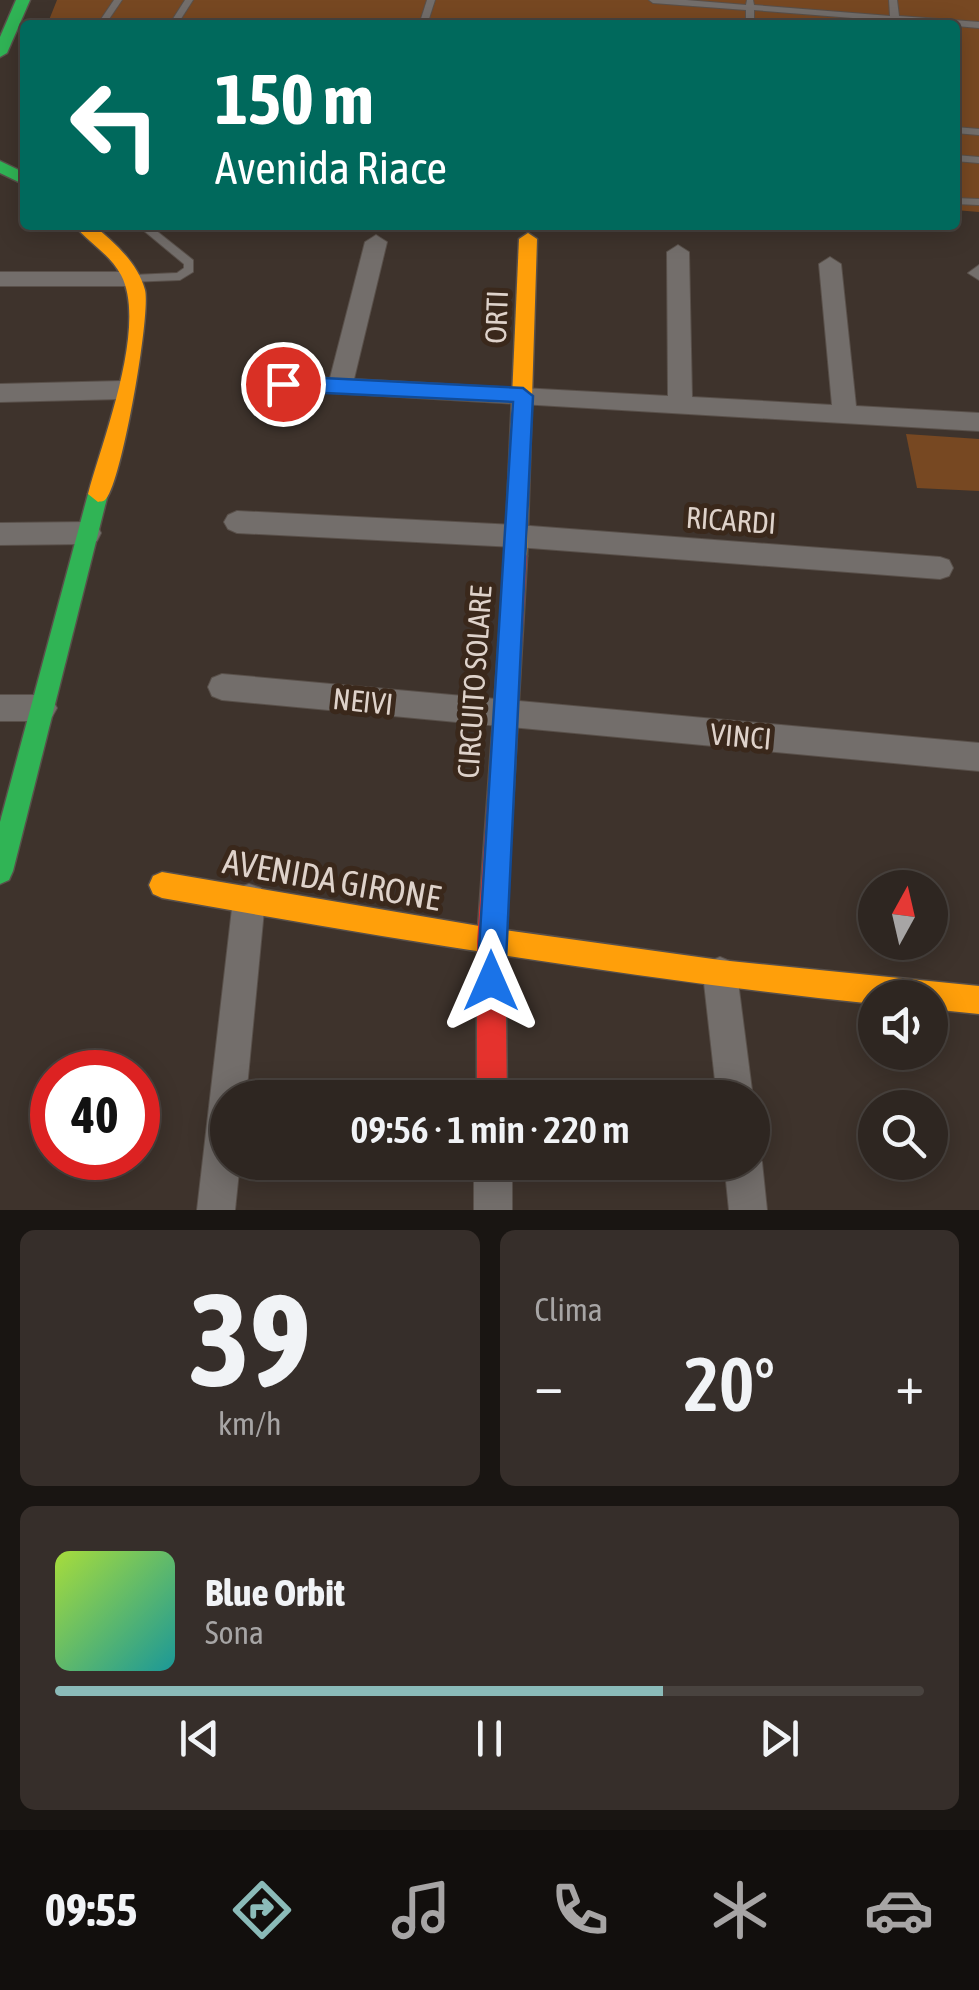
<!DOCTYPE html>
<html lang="es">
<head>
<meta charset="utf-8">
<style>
  :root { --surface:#2e2621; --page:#362e2a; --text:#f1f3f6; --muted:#a7a5a5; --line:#49433f; --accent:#8bbbb9 }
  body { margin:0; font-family:"Asap Condensed",sans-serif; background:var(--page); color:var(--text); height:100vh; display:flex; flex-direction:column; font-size:38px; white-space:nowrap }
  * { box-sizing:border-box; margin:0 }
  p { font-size:32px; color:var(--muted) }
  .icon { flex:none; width:55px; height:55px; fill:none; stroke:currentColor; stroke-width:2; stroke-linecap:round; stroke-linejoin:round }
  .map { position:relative; height:1210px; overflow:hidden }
  .panel { display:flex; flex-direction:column; gap:20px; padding:20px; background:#191512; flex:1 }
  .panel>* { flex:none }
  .guide { position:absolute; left:20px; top:20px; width:940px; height:210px; border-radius:10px; box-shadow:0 5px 25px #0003,0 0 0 2px var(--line); background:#00695c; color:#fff; overflow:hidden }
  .needle { width:65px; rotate:8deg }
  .controls { position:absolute; left:858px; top:870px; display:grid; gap:20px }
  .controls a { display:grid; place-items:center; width:90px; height:90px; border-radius:50%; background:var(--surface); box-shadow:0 5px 25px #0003,0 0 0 2px var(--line); font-size:50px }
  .speed { position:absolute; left:30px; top:1050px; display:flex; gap:20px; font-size:50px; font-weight:700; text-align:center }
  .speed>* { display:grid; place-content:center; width:130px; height:130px; border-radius:50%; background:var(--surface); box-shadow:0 5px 25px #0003,0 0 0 2px var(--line); line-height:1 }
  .speed .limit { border:15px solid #d22; background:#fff; color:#111 }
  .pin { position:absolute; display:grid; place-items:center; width:85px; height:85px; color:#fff; margin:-42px; border:5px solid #fff; border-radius:50%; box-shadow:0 2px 10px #0007 }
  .me { position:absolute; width:110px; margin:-55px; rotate:0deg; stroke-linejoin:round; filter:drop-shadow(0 0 8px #0008) }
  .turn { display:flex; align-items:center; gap:35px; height:210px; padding:0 30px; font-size:45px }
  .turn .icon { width:130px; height:130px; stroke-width:2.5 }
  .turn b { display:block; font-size:70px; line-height:85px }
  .big { font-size:75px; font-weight:600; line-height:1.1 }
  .panel .widget { flex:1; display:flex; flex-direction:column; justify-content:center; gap:15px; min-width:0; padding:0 35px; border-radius:15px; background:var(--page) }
  .panel .dial { align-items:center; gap:0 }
  .dial b { font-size:130px; line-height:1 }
  .song { display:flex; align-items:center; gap:30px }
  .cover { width:120px; height:120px; border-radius:15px; background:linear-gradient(135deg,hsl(80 70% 55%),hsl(180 70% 35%)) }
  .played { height:10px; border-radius:5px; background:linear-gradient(90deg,var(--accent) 70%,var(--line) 70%) }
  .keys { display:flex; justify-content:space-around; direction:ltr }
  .heat { display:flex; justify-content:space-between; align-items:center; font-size:55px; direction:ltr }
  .panel .tiles { flex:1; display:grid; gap:20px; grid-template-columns:1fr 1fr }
  .widget:last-child { grid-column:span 2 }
  .trip { position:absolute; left:210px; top:1080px; width:560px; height:100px; border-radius:50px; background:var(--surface); box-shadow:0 5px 25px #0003,0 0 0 2px var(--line); font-weight:600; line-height:100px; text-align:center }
  .tabs { display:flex; height:160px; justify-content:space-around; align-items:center; background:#120f0d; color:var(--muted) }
  .tabs .icon { width:70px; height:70px }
  .tabs .on { color:var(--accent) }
  .tabs b { font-size:45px; color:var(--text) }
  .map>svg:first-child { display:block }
  .green { fill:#774822 }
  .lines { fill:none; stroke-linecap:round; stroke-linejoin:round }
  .lane-casing { stroke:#59504a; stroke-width:2 }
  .street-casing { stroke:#59504a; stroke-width:2 }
  .fast-casing { stroke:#59504a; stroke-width:3 }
  .slow-casing { stroke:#59504a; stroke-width:3 }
  .jam-casing { stroke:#59504a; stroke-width:3 }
  .lane { fill:#736e6b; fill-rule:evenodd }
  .street { fill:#736e6b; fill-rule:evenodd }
  .fast { fill:#30b455; fill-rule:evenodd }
  .slow { fill:#ff9f0a; fill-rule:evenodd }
  .jam { fill:#e5322d; fill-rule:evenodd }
  .route { fill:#1a73e8; stroke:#114b97; stroke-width:2.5 }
  .labels { text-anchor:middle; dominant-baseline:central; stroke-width:10; stroke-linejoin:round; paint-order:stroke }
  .street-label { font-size:30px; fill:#ded2ca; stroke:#3a281b }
  .near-street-label { font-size:35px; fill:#ded2ca; stroke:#3a281b }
</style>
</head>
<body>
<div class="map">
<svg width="979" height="1210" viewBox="0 0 979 1210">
  <rect width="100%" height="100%" fill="#3e332c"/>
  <g class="green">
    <path d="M 57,0 L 979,0 L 979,212 L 955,210 L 955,25 L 47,25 Z"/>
    <path d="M 906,434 L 979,439 L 979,491 L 917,488 Z"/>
  </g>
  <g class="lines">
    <defs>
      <g id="lane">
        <path d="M 114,0 L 122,0 L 105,25 L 97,25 Z"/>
        <path d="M 185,0 L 193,0 L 177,25 L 169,25 Z"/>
        <path d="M 427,0 L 435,0 L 427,25 L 419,25 Z"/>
        <path d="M 649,0 L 686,0 L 746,5 L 747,0 L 753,0 L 754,5 L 890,16 L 889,0 L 897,0 L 899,16 L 979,22 L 979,28 L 899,21 L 899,25 L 891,25 L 890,21 L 754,10 L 754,25 L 746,25 L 746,10 L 653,3 Z"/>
        <path d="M 955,127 L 979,129 L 979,135 L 955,133 Z"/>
        <path d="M 955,155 L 979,157 L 979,163 L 955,161 Z"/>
        <path d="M 955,198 L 979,199 L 979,205 L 955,204 Z"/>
        <path d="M 137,225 L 149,225 L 193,260 L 193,272 L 180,280 L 129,282 L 129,276 L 133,275 L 177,273 L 184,268 L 184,264 Z"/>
      </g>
      <g id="street">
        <path d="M 376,235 L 387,242 L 354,379 L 668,396 L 667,252 L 678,245 L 689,252 L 692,397 L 832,405 L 819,264 L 830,257 L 841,264 L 856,406 L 979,413 L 979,431 L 246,388 L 242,382 L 246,376 L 254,373 L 330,378 L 365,242 Z"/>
        <path d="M 979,265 L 979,280 L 968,273 Z"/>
        <path d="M 0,272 L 133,272 L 144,279 L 133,286 L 0,286 Z"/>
        <path d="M 122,381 L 134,390 L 122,399 L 0,402 L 0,384 Z"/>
        <path d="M 237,511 L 517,525 L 940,557 L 949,560 L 953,568 L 949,576 L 940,579 L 517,547 L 237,533 L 228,529 L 224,522 L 228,515 Z"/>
        <path d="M 88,522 L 97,525 L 101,533 L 97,541 L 88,544 L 0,545 L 0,523 Z"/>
        <path d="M 222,674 L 979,743 L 979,771 L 222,700 L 212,696 L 208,687 L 212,678 Z"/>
        <path d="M 0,695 L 42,695 L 52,699 L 57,708 L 52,717 L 42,721 L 0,721 Z"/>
        <path d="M 249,884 L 261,888 L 265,900 L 246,1098 L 228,1098 L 228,1162 L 240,1162 L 235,1210 L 197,1210 L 233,900 L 237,888 Z"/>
        <path d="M 720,957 L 732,962 L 737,974 L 753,1098 L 752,1100 L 717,1098 L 703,974 L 708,962 Z"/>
        <path d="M 752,1147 L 762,1162 L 767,1210 L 729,1210 L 724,1162 L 752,1162 Z"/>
        <rect x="474" y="1162" width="38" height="48"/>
      </g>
      <g id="fast">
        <path d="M 16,0 L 30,0 L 7,53 L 0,57 L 0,37 Z"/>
        <path d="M 0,161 L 25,173 L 25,185 L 0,173 Z"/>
        <path d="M 98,486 L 108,494 L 13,871 L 9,880 L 0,884 L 0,822 L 88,494 Z"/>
      </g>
      <g id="slow">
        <path d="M 74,225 L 93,225 C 114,242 138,263 145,290 C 151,314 121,487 105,500 C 103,502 100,501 98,502 L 88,494 C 102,441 148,326 121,275 C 110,254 89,243 74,225 Z"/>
        <path d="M 528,233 L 537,239 L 527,556 L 524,562 L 508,562 L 505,556 L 519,239 Z"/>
        <path d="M 162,872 L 491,928 L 720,960 L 979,986 L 979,1014 L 930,1009 L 930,998 L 875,998 L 875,1004 C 635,979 399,940 162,898 L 153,894 L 149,885 L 153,876 Z"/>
      </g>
      <path id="jam" d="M 516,547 L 524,550 L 527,556 L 505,942 L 507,1098 L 477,1098 L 477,942 L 505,556 L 508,550 Z"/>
    </defs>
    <use href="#lane" class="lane-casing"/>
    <use href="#street" class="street-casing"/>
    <use href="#fast" class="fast-casing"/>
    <use href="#slow" class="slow-casing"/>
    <use href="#jam" class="jam-casing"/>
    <use href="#lane" class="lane"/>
    <use href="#street" class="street"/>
    <use href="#fast" class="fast"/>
    <use href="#slow" class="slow"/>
    <use href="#jam" class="jam"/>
  </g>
  <path class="route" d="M 283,376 L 523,388 L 533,396 L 505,981 L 501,991 L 491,995 L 481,991 L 477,981 L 513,402 L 283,391 L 273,384 Z"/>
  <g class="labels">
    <g class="street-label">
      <text transform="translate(496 317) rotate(-88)">ORTI</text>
      <text transform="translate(731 520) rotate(4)">RICARDI</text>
      <text transform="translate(474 682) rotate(-86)">CIRCUITO SOLARE</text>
      <text transform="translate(363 701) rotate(6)">NEIVI</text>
      <text transform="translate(741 736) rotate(5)">VINCI</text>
    </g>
    <g class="near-street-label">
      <text transform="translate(332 879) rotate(10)">AVENIDA GIRONE</text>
    </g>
  </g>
</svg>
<div class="controls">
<a><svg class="needle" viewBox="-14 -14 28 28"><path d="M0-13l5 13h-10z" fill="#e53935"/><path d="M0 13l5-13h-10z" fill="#a7a5a5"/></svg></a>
<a><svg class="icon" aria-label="sound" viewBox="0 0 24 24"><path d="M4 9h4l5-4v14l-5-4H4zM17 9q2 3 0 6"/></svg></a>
<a><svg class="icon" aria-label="search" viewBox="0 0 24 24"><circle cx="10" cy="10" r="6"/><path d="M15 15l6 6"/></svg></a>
</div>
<div class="speed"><div class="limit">40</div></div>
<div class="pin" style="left:283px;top:384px;background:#d93025"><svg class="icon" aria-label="arrive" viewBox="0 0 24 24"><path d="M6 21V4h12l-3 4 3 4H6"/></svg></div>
<svg class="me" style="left:491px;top:981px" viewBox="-20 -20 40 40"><path d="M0-17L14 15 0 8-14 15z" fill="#1a73e8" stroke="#fff" stroke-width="4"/></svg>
<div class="trip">09:56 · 1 min · 220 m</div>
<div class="guide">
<div class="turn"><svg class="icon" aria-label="left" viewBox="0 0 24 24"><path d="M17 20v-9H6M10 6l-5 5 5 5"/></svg><div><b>150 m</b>Avenida Riace</div></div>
</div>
</div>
<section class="panel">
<div class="tiles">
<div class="widget dial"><b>39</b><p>km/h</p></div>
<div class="widget"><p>Clima</p>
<div class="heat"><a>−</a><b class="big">20°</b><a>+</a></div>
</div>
<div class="widget">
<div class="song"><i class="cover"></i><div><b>Blue Orbit</b><p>Sona</p></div></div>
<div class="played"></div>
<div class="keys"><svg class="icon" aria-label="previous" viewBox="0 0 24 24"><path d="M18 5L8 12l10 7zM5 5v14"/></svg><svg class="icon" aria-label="pause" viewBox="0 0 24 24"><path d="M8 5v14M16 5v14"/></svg><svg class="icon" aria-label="next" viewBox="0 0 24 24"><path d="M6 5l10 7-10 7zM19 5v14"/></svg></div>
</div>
</div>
</section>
<nav class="tabs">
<b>09:55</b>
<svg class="icon on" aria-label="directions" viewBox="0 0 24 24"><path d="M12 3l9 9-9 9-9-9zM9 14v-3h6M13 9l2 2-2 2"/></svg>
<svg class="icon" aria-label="music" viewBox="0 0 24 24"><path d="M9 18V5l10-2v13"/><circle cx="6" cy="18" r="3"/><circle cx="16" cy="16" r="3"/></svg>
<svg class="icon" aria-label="phone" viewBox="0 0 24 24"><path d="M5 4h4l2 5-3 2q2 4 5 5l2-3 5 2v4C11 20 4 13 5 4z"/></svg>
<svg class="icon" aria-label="climate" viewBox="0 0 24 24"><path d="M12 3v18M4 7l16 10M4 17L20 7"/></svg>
<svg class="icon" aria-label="car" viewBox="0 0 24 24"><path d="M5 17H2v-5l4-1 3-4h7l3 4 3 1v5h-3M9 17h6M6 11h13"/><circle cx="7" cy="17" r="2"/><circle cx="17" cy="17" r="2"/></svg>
</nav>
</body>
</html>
